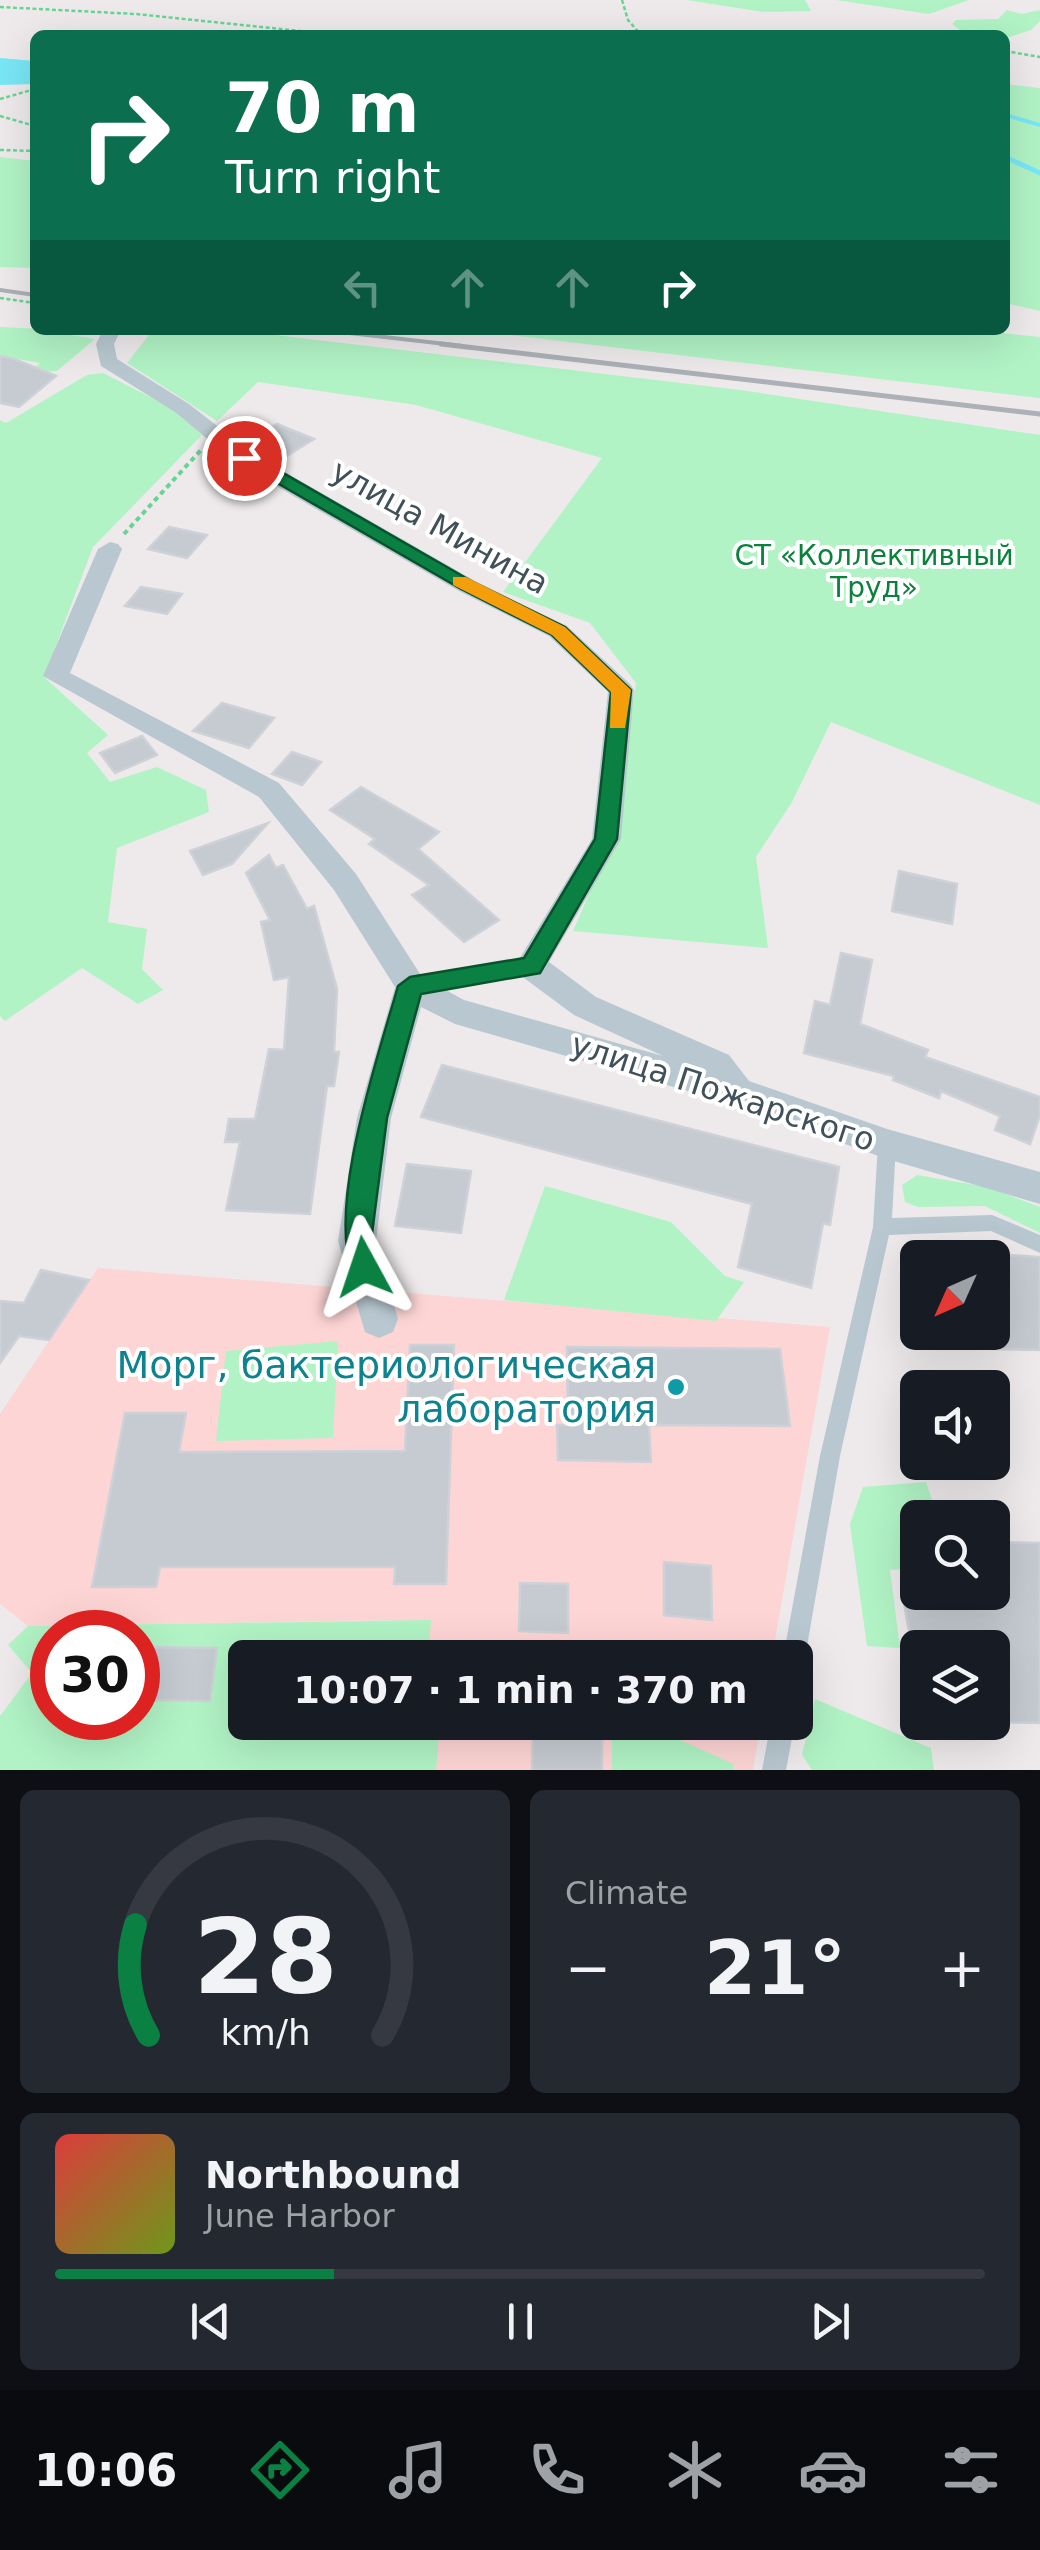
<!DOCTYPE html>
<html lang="en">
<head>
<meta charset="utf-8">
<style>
  :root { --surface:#171b24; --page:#242831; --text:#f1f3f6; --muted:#9ea1a6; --line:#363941; --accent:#0b8043 }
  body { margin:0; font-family:"DejaVu Sans",sans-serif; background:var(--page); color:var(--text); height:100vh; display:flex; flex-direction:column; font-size:38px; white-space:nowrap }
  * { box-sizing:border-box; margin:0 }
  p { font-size:32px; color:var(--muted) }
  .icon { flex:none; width:55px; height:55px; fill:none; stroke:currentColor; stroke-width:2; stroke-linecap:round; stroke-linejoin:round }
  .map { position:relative; height:1770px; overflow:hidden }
  .details { display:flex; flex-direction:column; gap:20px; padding:20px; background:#0d0f14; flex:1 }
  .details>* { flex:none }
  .banner { position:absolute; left:30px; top:30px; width:980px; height:305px; border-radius:15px; box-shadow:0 10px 40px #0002; background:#0b6e4f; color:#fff; overflow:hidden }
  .needle { width:65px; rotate:225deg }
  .buttons { position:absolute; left:900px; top:1240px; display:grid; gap:20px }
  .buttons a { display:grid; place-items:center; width:110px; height:110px; border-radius:15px; background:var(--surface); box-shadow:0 10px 40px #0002; font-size:50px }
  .speed { position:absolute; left:30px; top:1610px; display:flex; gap:20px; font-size:50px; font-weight:700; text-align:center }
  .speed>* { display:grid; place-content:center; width:130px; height:130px; border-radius:50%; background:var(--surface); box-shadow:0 10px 40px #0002; line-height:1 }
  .speed .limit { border:15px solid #d22; background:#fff; color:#111 }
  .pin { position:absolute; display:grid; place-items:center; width:85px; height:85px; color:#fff; margin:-42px; border:5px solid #fff; border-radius:50%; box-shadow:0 2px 10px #0007 }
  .me { position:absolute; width:110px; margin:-55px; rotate:355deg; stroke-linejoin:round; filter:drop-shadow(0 0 8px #0008) }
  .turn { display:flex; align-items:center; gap:35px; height:210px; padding:0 30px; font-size:45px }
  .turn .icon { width:130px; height:130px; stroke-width:2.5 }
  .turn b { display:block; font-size:70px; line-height:85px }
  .lanes { display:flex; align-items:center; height:95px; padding:0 30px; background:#0003; justify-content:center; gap:50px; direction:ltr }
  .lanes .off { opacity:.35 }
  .big { font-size:75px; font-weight:600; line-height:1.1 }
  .details .tile { flex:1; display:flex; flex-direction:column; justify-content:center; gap:15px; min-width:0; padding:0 35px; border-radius:15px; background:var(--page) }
  .details .dial { align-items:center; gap:0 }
  .dial svg { height:260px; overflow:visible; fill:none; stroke:var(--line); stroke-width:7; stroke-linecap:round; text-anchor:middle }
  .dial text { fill:var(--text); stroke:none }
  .song { display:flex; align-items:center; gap:30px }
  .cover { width:120px; height:120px; border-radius:15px; background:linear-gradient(135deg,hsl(0 70% 55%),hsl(80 70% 35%)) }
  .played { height:10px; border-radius:5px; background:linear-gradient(90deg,var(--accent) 30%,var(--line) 30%) }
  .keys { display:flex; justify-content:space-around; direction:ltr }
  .heat { display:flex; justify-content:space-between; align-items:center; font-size:55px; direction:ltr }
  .details .tiles { flex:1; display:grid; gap:20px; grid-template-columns:1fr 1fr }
  .tile:last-child { grid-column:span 2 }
  .trip { position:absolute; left:228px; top:1640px; width:585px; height:100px; border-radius:15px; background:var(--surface); box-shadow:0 10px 40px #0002; font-weight:600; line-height:100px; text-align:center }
  .tab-bar { display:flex; height:160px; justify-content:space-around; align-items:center; background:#090b0e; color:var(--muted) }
  .tab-bar .icon { width:70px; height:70px }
  .tab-bar .active { color:var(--accent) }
  .tab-bar b { font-size:45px; color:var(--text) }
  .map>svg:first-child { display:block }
  .medical { fill:#fed5d5 }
  .green { fill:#b1f3c5; fill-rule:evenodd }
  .water { fill:#79e7f6 }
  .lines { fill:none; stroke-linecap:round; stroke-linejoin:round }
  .stream-far1 { stroke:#79e7f6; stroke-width:4 }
  .stream { stroke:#79e7f6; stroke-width:5 }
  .building { fill:#c6cbd1; stroke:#ced2d8; stroke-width:2.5 }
  .path-far1 { stroke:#66d594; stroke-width:2.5; stroke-dasharray:4 2.5; stroke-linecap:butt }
  .path { stroke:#66d594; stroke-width:4; stroke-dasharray:5 4; stroke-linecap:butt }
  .lane { fill:#b9c8d0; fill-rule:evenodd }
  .street { fill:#b9c8d0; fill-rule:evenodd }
  .rail-far1 { stroke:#acb1b7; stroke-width:4 }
  .rail { stroke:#acb1b7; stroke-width:5 }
  .route { fill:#0b8043; stroke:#07532c; stroke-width:2.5 }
  .slow { fill:#f59e0b }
  .culture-dot { fill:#0f9aa8; stroke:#fff; stroke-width:4 }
  .labels { text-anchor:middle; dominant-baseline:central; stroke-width:8; stroke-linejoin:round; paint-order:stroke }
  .far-park-label { font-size:28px; fill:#0b823c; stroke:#fff }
  .street-label { font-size:32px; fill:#41515a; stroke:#fff }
  .near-culture-label { font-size:38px; fill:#0d838f; stroke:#fff; text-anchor:end }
</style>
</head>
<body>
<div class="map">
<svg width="1040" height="1770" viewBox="0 0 1040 1770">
  <rect width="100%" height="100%" fill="#eeeaeb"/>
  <g class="medical">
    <path d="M 98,1268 L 830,1327 L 772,1657 L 390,1657 L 393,1620 L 28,1626 L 0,1604 L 0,1414 Z"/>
    <path d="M 385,1723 L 761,1723 L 753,1770 L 381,1770 Z"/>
  </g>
  <g class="green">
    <path d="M 687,0 L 805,0 L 811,11 L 763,12 Z"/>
    <path d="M 836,0 L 969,0 L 929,14 Z"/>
    <path d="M 1007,10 L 1022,14 L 1040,10 L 1040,21 L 1031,30 L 1007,38 L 998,31 L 955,35 L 960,30 L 952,24 L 956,20 L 998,19 Z"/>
    <path d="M 1005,84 L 1040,88 L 1040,311 L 1005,303 Z"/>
    <path d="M 0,157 L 35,161 L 35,268 L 0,267 Z"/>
    <path d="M 0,327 L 64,330 L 64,334 L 95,339 L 57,371 L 31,372 L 40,363 L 0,356 Z"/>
    <path d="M 153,330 L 232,330 L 740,390 L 1040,435 L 1040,805 L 831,722 L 792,802 L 756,857 L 768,948 L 573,931 L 610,846 L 636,683 L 590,623 L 503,592 L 602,458 L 416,405 L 258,382 L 217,421 L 127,363 Z"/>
    <path d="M 467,330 L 970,330 L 1040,337 L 1040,398 Z"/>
    <path d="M 103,373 L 168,406 L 202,435 L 93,547 L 44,677 L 108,735 L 87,753 L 110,782 L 157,767 L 206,790 L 209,812 L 117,848 L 108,922 L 147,929 L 142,969 L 163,990 L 138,1004 L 82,968 L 5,1021 L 0,1016 L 0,420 L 6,423 L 87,375 Z"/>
    <path d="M 917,1175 L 987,1187 L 1040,1207 L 1040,1233 L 985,1206 L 918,1207 L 905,1202 L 902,1185 Z"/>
    <path d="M 545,1186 L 671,1222 L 725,1276 L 744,1282 L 716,1321 L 504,1300 Z"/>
    <path d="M 338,1341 L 333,1438 L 216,1441 L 226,1351 Z"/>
    <path d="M 926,1482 L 935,1509 L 912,1513 L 917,1568 L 890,1570 L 900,1648 L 867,1646 L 850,1524 L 863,1487 Z"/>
    <path d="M 431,1620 L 428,1657 L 245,1658 L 245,1722 L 440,1723 L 436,1770 L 0,1770 L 0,1716 L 32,1673 L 8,1645 L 28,1626 ZM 52,1632 L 138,1632 L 138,1718 L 52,1718 Z"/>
    <path d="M 815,1699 L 931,1748 L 934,1770 L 812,1770 L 802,1755 Z"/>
    <path d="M 612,1723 L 643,1723 L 733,1764 L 733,1770 L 612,1770 Z"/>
  </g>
  <path class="water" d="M 0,58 L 35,61 L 35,84 L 0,85 Z"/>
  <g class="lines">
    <path class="stream-far1" d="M 1005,115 L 1040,125"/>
    <path class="stream" d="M 1005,157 L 1040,173"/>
  </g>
  <g class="building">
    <path d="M 0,356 L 14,359 L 56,376 L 19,407 L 0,403 Z"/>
    <path d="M 277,424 L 314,439 L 285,457 L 248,441 Z"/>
    <path d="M 169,527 L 207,535 L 187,558 L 148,549 Z"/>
    <path d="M 141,587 L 182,594 L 167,614 L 125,606 Z"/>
    <path d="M 222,703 L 274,718 L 249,748 L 193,731 Z"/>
    <path d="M 142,736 L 157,755 L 115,773 L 100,753 Z"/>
    <path d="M 292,752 L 321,762 L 302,785 L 272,774 Z"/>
    <path d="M 361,787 L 439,832 L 418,849 L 499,920 L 464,942 L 412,895 L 429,885 L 369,844 L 375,839 L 330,810 Z"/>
    <path d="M 268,823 L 232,864 L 203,875 L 190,851 Z"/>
    <path d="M 269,855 L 276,868 L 283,865 L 307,909 L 314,906 L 337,989 L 334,1052 L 339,1052 L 334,1086 L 327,1086 L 310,1214 L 226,1210 L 240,1142 L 225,1142 L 229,1119 L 255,1119 L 269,1049 L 284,1050 L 289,977 L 274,980 L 261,922 L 270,920 L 246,873 Z"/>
    <path d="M 899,871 L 957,884 L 952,924 L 892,911 Z"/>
    <path d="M 841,953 L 872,960 L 860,1024 L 928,1050 L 925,1057 L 1040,1097 L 1040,1115 L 1030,1144 L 995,1130 L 1000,1116 L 941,1091 L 939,1098 L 893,1080 L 894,1076 L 804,1053 L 815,1001 L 830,1005 Z"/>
    <path d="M 442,1065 L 839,1167 L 830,1225 L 823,1223 L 811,1288 L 738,1267 L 752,1204 L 421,1117 Z"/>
    <path d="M 407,1164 L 471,1171 L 461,1233 L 395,1226 Z"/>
    <path d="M 992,1254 L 1040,1257 L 1040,1350 L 992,1349 Z"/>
    <path d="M 41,1270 L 89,1280 L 49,1340 L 19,1336 L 0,1363 L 0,1301 L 24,1303 Z"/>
    <path d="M 410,1345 L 454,1345 L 446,1584 L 394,1584 L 395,1567 L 160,1567 L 156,1587 L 92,1587 L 125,1413 L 186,1413 L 179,1452 L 405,1451 Z"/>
    <path d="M 567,1347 L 780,1349 L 790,1426 L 649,1425 L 651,1462 L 558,1460 L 557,1425 L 568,1425 Z"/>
    <path d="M 992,1542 L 1040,1543 L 1040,1723 L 992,1722 L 992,1648 L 912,1648 L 902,1592 L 992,1592 Z"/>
    <path d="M 664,1562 L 711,1566 L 712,1620 L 664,1615 Z"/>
    <path d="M 520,1583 L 568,1584 L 568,1633 L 519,1631 Z"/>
    <path d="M 138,1647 L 217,1648 L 210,1701 L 138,1700 Z"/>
    <path d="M 533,1722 L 602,1722 L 602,1770 L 532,1770 Z"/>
  </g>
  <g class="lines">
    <g class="path-far1">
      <path d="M 622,0 L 628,20 L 641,35"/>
      <path d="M 0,7 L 136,14 L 339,35"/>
      <path d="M 1005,51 L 1040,57"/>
      <path d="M 0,99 L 35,89"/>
      <path d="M 0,116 L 35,126"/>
      <path d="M 0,150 L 35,151"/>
      <path d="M 0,298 L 35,303"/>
    </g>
    <path class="path" d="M 124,534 L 201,450"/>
    <g class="lane">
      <path d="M 531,960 L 537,962 L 539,966 L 537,970 L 531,972 L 412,992 L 406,991 L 404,986 L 406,981 L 412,980 Z"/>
      <path d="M 887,1136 L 893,1139 L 896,1144 L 892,1218 L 992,1215 L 1040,1235 L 1040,1253 L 991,1231 L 889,1235 L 840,1456 L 805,1658 L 802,1666 L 795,1669 L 795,1658 L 783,1658 L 820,1456 L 873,1227 L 878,1144 L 881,1139 Z"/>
      <path d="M 771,1722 L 795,1722 L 786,1770 L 762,1770 Z"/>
    </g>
    <path class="street" d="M 103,330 L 121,330 L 114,344 L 117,359 L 189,404 L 252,453 L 475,581 L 567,626 L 630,684 L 634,690 L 621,839 L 549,962 L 596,997 L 729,1055 L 749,1081 L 887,1129 L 1040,1172 L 1040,1204 L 887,1159 L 736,1105 L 455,1024 L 421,1007 L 391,1118 L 376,1241 L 398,1319 L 393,1332 L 379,1338 L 365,1332 L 338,1241 L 357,1118 L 395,987 L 334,890 L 259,797 L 43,676 L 98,549 L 110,542 L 118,544 L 122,549 L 70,673 L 279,783 L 356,874 L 422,977 L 464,1000 L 663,1056 L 574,1015 L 520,975 L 515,966 L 592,839 L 608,692 L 549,636 L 459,591 L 236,463 L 175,412 L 101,366 L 96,344 Z"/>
    <g class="rail-far1">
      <path d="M 0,290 L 35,295"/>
      <path d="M 323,330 L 463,346"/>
    </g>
    <path class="rail" d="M 441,344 L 1040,414"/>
  </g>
  <path class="route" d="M 239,454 L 250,454 L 473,582 L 565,627 L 631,690 L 617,839 L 540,973 L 421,994 L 387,1118 L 371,1241 L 378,1267 L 374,1276 L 364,1280 L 354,1276 C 325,1210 378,1057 398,986 L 410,977 L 524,958 L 595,839 L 611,692 L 552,635 L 461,589 L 239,461 Z"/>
  <path class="slow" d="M 453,577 L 466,577 L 565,627 L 631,690 L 625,728 L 610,728 L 611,692 L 552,635 L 453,585 Z"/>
  <circle class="culture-dot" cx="676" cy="1387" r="10"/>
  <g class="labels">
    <g class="far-park-label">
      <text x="874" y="555">СТ «Коллективный<tspan x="874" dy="32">Труд»</tspan></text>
    </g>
    <g class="street-label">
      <text transform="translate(440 527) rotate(29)">улица Минина</text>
      <text transform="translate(723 1092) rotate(18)">улица Пожарского</text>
    </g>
    <g class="near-culture-label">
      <text x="656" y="1365">Морг, бактериологическая<tspan x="656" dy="44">лаборатория</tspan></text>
    </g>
  </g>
</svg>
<div class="buttons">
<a><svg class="needle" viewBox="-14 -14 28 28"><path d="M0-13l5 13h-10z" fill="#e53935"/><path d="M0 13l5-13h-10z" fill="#9ea1a6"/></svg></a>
<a><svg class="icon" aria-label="sound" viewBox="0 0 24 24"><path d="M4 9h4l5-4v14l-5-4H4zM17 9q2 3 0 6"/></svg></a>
<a><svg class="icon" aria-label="search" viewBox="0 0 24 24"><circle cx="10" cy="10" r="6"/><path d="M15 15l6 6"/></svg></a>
<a><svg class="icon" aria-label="layers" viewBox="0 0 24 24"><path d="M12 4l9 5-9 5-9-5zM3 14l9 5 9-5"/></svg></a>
</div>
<div class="speed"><div class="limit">30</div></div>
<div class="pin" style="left:244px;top:458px;background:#d93025"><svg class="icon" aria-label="arrive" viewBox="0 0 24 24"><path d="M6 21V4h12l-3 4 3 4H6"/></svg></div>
<svg class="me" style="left:364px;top:1267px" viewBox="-20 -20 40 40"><path d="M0-17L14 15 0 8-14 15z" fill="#0b8043" stroke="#fff" stroke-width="4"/></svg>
<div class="trip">10:07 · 1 min · 370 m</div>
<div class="banner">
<div class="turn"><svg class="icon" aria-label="right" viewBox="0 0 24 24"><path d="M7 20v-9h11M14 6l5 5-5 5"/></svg><div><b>70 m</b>Turn right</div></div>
<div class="lanes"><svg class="icon off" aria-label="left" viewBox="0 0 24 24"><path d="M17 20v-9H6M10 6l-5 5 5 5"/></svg><svg class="icon off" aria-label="ahead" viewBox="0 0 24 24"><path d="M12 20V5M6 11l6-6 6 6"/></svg><svg class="icon off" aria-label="ahead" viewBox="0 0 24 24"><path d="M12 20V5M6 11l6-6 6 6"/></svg><svg class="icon" aria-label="right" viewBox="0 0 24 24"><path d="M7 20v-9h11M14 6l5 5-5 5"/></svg></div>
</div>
</div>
<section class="details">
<div class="tiles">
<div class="tile dial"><svg viewBox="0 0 100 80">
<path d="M14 69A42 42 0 1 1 86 69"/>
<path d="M14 69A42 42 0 0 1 10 35" stroke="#0b8043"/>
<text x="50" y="56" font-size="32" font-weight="700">28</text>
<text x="50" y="72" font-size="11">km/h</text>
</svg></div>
<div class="tile"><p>Climate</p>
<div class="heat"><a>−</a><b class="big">21°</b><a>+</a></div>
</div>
<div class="tile">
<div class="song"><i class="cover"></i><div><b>Northbound</b><p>June Harbor</p></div></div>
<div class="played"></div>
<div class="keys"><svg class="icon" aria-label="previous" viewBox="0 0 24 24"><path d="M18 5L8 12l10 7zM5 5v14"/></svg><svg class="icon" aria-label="pause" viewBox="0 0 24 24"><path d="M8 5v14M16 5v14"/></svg><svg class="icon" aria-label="next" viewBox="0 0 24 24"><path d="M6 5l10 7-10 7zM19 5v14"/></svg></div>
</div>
</div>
</section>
<nav class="tab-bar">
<b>10:06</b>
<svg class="icon active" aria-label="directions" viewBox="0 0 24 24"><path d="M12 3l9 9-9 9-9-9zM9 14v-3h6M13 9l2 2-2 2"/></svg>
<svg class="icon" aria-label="music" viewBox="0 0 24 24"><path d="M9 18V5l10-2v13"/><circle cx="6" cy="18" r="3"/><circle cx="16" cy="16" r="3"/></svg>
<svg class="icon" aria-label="phone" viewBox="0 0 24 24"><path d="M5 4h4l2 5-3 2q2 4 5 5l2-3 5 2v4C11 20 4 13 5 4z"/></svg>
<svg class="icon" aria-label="climate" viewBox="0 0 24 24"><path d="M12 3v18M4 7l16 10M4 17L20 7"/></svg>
<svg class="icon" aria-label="car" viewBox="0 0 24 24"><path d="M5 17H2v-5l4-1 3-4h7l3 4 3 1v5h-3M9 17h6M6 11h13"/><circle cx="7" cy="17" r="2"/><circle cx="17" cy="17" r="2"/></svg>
<svg class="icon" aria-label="filters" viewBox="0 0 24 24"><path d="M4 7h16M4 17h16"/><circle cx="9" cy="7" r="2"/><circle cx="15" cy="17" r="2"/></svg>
</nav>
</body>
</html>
